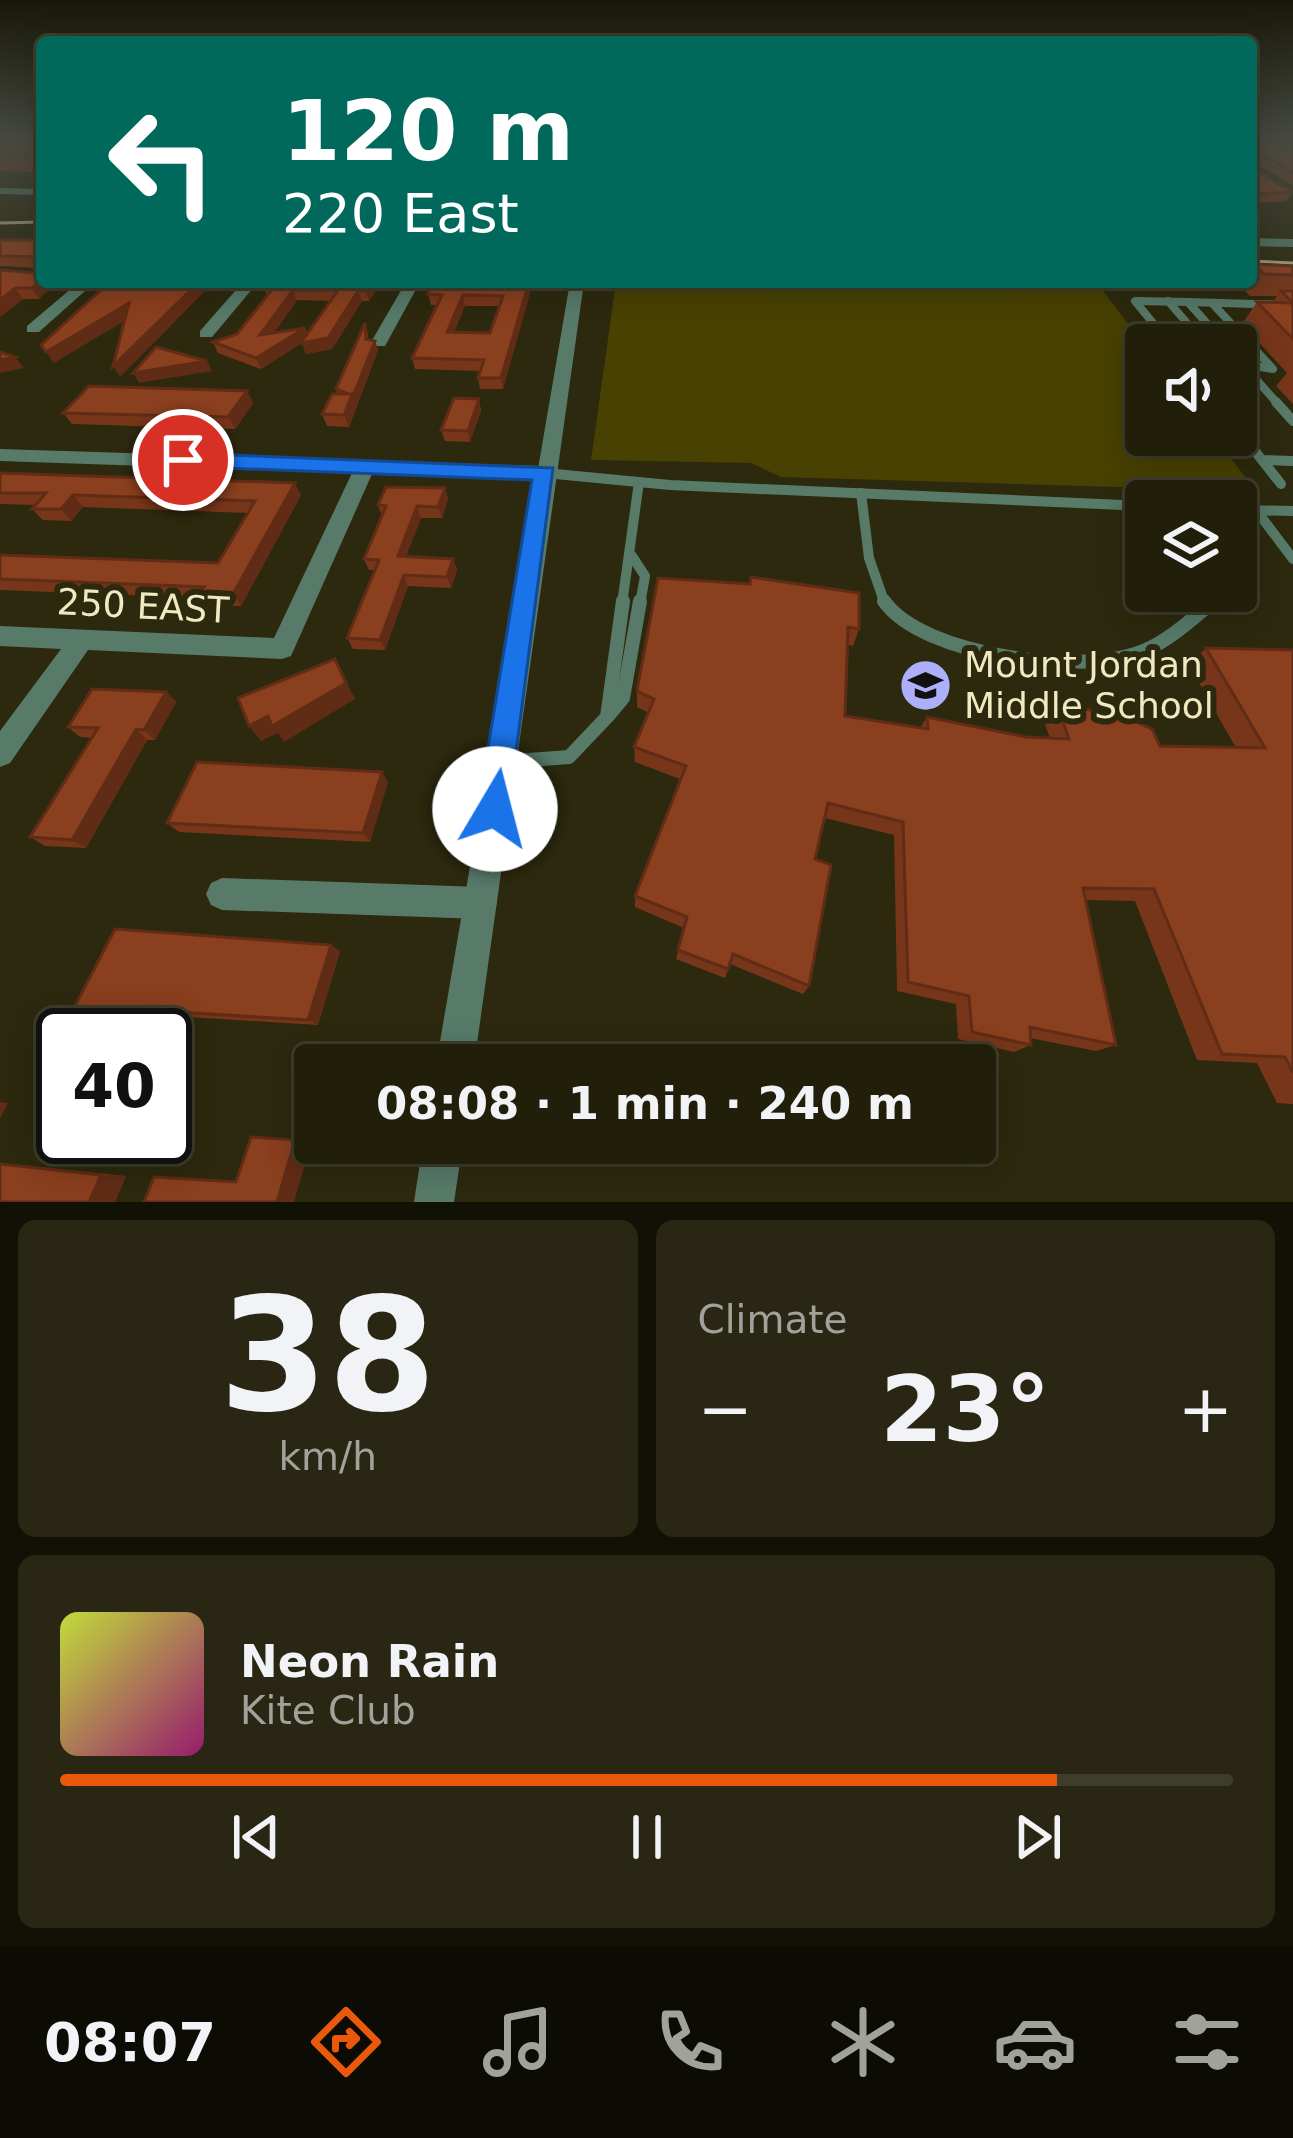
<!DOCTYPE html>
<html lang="en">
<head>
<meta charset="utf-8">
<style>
  :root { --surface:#211f0a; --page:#292713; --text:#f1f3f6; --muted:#a2a29c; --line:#3e3d2b; --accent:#ea580c }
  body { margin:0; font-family:"DejaVu Sans",sans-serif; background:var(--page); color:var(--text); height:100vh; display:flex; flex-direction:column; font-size:45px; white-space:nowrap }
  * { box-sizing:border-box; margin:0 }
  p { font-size:39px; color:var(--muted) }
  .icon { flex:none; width:66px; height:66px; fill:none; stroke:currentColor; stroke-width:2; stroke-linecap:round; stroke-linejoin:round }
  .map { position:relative; height:1202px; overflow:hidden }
  .drawer { display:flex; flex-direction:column; gap:18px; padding:18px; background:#121106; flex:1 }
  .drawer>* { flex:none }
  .hud { position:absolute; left:36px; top:36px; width:1221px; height:252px; border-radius:12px; box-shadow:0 6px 30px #0003,0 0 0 3px var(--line); background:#00695c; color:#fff; overflow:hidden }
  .tools { position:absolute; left:1125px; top:324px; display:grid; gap:24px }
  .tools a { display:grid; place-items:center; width:132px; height:132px; border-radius:12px; background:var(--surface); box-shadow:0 6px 30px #0003,0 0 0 3px var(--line); font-size:60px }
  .speed { position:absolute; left:36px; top:1008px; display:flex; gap:24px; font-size:60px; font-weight:700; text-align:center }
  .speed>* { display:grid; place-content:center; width:156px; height:156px; border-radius:50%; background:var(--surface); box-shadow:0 6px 30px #0003,0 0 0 3px var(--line); line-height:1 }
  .speed .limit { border:6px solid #111; border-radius:18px; background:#fff; color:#111 }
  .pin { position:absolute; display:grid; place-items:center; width:102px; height:102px; color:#fff; margin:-51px; border:6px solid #fff; border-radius:50%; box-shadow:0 3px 12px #0007 }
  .me { position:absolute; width:132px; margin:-66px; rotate:8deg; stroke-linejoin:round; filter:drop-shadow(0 0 9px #0008) }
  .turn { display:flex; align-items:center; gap:42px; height:252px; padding:0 48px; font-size:54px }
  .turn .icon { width:156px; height:156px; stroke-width:2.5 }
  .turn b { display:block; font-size:84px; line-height:102px }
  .big { font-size:90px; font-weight:800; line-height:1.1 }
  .drawer .card { flex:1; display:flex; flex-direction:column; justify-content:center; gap:18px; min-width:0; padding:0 42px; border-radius:18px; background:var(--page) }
  .drawer .dial { align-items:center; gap:0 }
  .dial b { font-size:156px; line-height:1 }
  .song { display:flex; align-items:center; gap:36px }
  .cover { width:144px; height:144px; border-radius:18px; background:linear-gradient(135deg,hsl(70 70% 55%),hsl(320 70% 35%)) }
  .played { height:12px; border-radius:6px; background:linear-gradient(90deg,var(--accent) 85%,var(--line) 85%) }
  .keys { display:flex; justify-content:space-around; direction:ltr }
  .heat { display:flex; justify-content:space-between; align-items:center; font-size:66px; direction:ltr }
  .drawer .tiles { flex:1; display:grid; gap:18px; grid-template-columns:1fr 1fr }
  .card:last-child { grid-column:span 2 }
  .trip { position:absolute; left:294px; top:1044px; width:702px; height:120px; border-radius:12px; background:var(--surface); box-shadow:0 6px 30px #0003,0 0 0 3px var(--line); font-weight:800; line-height:120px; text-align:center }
  .menu { display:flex; height:192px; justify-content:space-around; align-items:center; background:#0d0c04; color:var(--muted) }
  .menu .icon { width:84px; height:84px }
  .menu .current { color:var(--accent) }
  .menu b { font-size:54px; color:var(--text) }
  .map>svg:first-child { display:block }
  .green { fill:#484102 }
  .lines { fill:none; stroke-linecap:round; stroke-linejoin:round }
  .service-far3 { stroke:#577a69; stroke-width:6 }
  .service-far2 { stroke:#577a69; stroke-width:8 }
  .service-far1 { stroke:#577a69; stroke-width:10 }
  .service { stroke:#577a69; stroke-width:14 }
  .minor { fill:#577a69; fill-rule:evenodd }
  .tertiary { fill:#577a69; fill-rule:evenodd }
  .tram { stroke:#aba783; stroke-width:3 }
  .wall { fill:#77361a; fill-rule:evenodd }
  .shaded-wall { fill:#612c15 }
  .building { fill:#8a3f1e; stroke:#612c15; stroke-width:3; fill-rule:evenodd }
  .route { fill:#1a73e8; stroke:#114b97; stroke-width:3 }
  .labels { text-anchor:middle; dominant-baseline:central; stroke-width:12; stroke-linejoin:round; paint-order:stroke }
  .street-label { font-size:36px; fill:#efeac1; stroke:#2c290e }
  .poi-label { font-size:36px; fill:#efeac1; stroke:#2c290e; text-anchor:start }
</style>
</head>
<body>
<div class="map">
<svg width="1293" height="1202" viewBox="0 0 1293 1202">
  <rect width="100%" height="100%" fill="#2c290e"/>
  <path class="green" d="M 616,282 L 1096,282 L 1146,347 L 1146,435 L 1213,435 L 1256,491 L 781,477 L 751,463 L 591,460 Z"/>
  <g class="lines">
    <path class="service-far3" d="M 0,191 L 42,192"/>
    <g class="service-far2">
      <path d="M 1168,301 L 1206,345"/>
      <path d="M 1188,302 L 1293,305"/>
      <path d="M 1212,303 L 1273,369 L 1236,363"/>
      <path d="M 1171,345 L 1135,301 L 1188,302 L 1226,345"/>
      <path d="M 1246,368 L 1279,405"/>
    </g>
    <g class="service-far1">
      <path d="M 1276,402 L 1293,421"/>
      <path d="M 1236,427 L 1262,460 L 1293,461"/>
      <path d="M 1262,460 L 1281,484"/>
      <path d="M 545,473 L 670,485 L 1146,506"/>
      <path d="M 861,493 L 869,558 L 885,604"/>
      <path d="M 1236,510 L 1293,511"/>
      <path d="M 1256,510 L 1293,559"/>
      <path d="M 632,556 L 645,576 L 640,604"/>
      <path d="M 622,604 L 639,482"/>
      <path d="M 1211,604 L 1218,591"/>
    </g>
    <g class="service">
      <path d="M 884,601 C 923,657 1086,677 1146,650 C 1171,639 1193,618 1214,601"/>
      <path d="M 608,716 L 623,698 L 640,601"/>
      <path d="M 503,762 L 569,757 L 607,717 L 623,601"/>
    </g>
    <g class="minor">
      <path d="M 1251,238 L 1293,239 L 1293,247 L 1251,246 Z"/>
      <path d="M 79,282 L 95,282 L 39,332 L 27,332 L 27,326 Z"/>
      <path d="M 243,282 L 258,282 L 212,337 L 200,337 L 200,331 Z"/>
      <path d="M 406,282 L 420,282 L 385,346 L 373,346 L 371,342 Z"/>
      <path d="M 0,449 L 545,466 L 555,473 L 545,480 L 372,474 L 291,656 L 282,659 L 88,650 L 10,763 L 0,767 L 0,731 L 61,649 L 0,646 L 0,626 L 274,638 L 352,473 L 0,461 Z"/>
      <path d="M 222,878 L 481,887 L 493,891 L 497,903 L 493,915 L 481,919 L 222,910 L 211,905 L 206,894 L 211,883 Z"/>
    </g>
    <g class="tertiary">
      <path d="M 570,282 L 584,282 L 474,1065 L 436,1065 Z"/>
      <path d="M 423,1143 L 463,1143 L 454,1202 L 414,1202 Z"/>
    </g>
    <g class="tram">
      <path d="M 0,223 L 42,222"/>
      <path d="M 1251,261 L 1293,263"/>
    </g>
  </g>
  <g class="wall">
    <path d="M 0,135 L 42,135 L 42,172 L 0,171 Z"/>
    <path d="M 1251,135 L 1293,135 L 1293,186 L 1253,161 L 1254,169 L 1292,192 L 1286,201 L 1251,203 Z"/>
    <path d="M 0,240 L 42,240 L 39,299 L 23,299 L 0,317 L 0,270 L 35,273 L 36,268 L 0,266 Z"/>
    <path d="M 1254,264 L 1293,266 L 1293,404 L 1276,386 L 1287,373 L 1242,324 L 1257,302 L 1273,302 L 1277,296 L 1250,296 L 1240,286 L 1242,282 L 1251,282 L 1251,269 Z"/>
    <path d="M 381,282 L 369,301 L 362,301 L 332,349 L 306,354 L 302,343 L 261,369 L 218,353 L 213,342 L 237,334 L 267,295 L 264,288 ZM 297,300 L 331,301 L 308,334 L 305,328 L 274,333 Z"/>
    <path d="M 533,282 L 503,389 L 480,389 L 478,378 L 480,371 L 415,369 L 412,358 L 437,305 L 431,305 L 428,294 ZM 465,306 L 499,306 L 490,333 L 454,332 Z"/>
    <path d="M 368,332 L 368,339 L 375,341 L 378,350 L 349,427 L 327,426 L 322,414 L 337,394 L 336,389 Z"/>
    <path d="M 247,391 L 253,403 L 235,429 L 72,424 L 63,413 Z"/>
    <path d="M 479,399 L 481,411 L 470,442 L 445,441 L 441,430 Z"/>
    <path d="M 0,473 L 301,495 L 241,606 L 208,605 L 204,598 L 0,590 L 0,555 L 218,563 L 249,513 L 83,507 L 71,521 L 43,520 L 32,509 L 36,505 L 0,504 Z"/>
    <path d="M 445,488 L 448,499 L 442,518 L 421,518 L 406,556 L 453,559 L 457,570 L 451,588 L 408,586 L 385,650 L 353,649 L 347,638 L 374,570 L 369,570 L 364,559 L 382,516 L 378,505 Z"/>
    <path d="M 658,578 L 859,629 L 853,646 L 848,645 L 845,716 L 920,728 L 927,717 L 1026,737 L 1050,738 L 1043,719 L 1056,703 L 1160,746 L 1236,748 L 1189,665 L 1206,648 L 1293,650 L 1293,1104 L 1277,1103 L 1257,1063 L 1197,1060 L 1135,901 L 1086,900 L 1116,1045 L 1096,1051 L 1030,1038 L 1031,1045 L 1014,1052 L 958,1039 L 956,1004 L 897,991 L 894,835 L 825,818 L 815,859 L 809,986 L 803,994 L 730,964 L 725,978 L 676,959 L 684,928 L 635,907 L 635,896 L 680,779 L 635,762 L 634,747 L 649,713 L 637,707 L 637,691 Z"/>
    <path d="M 166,692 L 176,702 L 155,740 L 147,740 L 86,848 L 45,846 L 30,837 L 92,738 L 80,737 L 68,727 Z"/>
    <path d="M 388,782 L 370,842 L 179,832 L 167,823 Z"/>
    <path d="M 340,951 L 318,1025 L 91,1011 L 75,1006 Z"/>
    <path d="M 0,1164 L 19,1165 L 126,1176 L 115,1202 L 0,1202 Z"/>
  </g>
  <g class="shaded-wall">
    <path d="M 42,279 L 42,282 L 58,282 L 39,299 L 32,288 Z"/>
    <path d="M 199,282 L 214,282 L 120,377 L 113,366 Z"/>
    <path d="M 371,282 L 381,282 L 369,301 L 366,291 Z"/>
    <path d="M 529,282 L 533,282 L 503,389 L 501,378 Z"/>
    <path d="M 15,288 L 23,299 L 0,317 L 0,300 Z"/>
    <path d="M 293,290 L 297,300 L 265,346 L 260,335 Z"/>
    <path d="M 358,291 L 362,301 L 332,349 L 306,354 L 302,343 L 261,369 L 256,358 L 305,328 L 310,338 Z"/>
    <path d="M 463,295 L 465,306 L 449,343 L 447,332 Z"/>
    <path d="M 129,303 L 136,314 L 54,363 L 46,352 Z"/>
    <path d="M 375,341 L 378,350 L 357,405 L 353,396 Z"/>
    <path d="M 15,357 L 24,368 L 0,373 L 0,360 Z"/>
    <path d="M 207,361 L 212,371 L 139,383 L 133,373 Z"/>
    <path d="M 247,391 L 253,403 L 235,429 L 228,417 Z"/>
    <path d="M 352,394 L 357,406 L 349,427 L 344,415 Z"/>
    <path d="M 479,399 L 481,411 L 470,442 L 468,431 Z"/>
    <path d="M 295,483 L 301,495 L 241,606 L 233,594 Z"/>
    <path d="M 445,488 L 448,499 L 442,518 L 438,507 Z"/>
    <path d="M 73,495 L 83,507 L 71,521 L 61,509 Z"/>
    <path d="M 417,506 L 421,518 L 402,567 L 398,556 Z"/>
    <path d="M 453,559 L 457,570 L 451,588 L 447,577 Z"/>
    <path d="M 404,575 L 408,586 L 385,650 L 380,640 Z"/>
    <path d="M 335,659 L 355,699 L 284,742 L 278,733 L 261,741 L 249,726 Z"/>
    <path d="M 166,692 L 176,702 L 155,740 L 144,730 Z"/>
    <path d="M 136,729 L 147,740 L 86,848 L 72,840 Z"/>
    <path d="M 382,772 L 388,782 L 370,842 L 363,833 Z"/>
    <path d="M 331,945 L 340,951 L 318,1025 L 308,1020 Z"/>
    <path d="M 0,1102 L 8,1103 L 0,1119 Z"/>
    <path d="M 295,1140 L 311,1143 L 294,1202 L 277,1202 Z"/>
    <path d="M 101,1175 L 126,1176 L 115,1202 L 89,1202 Z"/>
  </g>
  <g class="building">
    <path d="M 0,135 L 42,135 L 42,153 L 0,152 Z"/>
    <path d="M 1251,135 L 1293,135 L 1293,173 L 1259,152 L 1252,156 L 1254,169 L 1292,192 L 1251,194 Z"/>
    <path d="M 0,240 L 42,240 L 42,279 L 32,288 L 15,288 L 0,300 L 0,270 L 35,273 L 38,257 L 0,256 Z"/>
    <path d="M 1254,264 L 1293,266 L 1293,275 L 1264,274 Z"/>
    <path d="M 100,282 L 199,282 L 113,366 L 129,303 L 46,352 L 41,345 L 103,288 L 94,288 Z"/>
    <path d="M 269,282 L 371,282 L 366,291 L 358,291 L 328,338 L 301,343 L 338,290 L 293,290 L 260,335 L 305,328 L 256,358 L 213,342 L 237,334 L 273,288 L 264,288 Z"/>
    <path d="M 434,282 L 529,282 L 501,378 L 478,378 L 484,360 L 412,358 L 442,295 L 428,294 ZM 463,295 L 503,296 L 490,333 L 447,332 Z"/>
    <path d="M 1281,291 L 1293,291 L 1293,303 Z"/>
    <path d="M 1257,302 L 1293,303 L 1293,339 Z"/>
    <path d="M 365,323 L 366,339 L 375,341 L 353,396 L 336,389 Z"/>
    <path d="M 156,347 L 207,361 L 133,373 Z"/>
    <path d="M 0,352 L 15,357 L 0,360 Z"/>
    <path d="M 89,386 L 247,391 L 228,417 L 63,413 Z"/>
    <path d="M 332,394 L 352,394 L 344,415 L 322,414 Z"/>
    <path d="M 454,398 L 479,399 L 468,431 L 441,430 Z"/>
    <path d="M 0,473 L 295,483 L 233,594 L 200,593 L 204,587 L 0,579 L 0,555 L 218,563 L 255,501 L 73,495 L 61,509 L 32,509 L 46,493 L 0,493 Z"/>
    <path d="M 386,487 L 445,488 L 438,507 L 417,506 L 398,556 L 453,559 L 447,577 L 404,575 L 380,640 L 347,638 L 379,560 L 364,559 L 386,506 L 378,505 Z"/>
    <path d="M 751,577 L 859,593 L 859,629 L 848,627 L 845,716 L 928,729 L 927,717 L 1026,737 L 1069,739 L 1056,703 L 1125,717 L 1152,729 L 1160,746 L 1265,748 L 1206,648 L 1293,650 L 1293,1073 L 1285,1057 L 1222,1054 L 1154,889 L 1083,888 L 1116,1045 L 1030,1027 L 1031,1045 L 972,1032 L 969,996 L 908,982 L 903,822 L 828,803 L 815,859 L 831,865 L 809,986 L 733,954 L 728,969 L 678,950 L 687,917 L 635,896 L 686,766 L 634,747 L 654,699 L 637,691 L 658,578 L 750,584 Z"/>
    <path d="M 335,659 L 346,683 L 272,726 L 268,716 L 249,726 L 238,698 Z"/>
    <path d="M 92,689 L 166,692 L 144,730 L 136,729 L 72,840 L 30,837 L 98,728 L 68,727 Z"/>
    <path d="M 197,762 L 382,772 L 363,833 L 167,823 Z"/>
    <path d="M 115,929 L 331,945 L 308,1020 L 75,1006 Z"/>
    <path d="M 251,1137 L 295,1140 L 277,1202 L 144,1202 L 154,1177 L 236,1182 Z"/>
    <path d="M 0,1164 L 101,1175 L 89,1202 L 0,1202 Z"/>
  </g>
  <linearGradient id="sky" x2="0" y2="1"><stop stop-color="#181708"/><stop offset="0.45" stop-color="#454941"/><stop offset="1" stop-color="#454941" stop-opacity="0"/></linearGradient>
  <rect width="1293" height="303" fill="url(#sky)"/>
  <path class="route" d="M 183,453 L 553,468 L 507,821 L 495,825 L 483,821 L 478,809 L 532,480 L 175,466 L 171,460 Z"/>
  <defs>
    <symbol id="school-disc" viewBox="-11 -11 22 22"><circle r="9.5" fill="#adaffb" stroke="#2c290e"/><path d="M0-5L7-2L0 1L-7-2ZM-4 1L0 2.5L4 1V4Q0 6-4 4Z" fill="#111"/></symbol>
  </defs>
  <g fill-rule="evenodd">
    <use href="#school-disc" x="896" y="656" width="59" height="59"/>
  </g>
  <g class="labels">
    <g class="street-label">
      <text transform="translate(143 606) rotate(3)">250 EAST</text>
    </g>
    <g class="poi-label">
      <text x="964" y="664">Mount Jordan<tspan x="964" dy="41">Middle School</tspan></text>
    </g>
  </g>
</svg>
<div class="tools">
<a><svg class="icon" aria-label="sound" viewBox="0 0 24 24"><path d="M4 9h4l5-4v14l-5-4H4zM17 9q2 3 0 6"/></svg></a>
<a><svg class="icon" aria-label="layers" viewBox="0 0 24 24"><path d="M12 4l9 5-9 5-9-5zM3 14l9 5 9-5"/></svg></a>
</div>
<div class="speed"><div class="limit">40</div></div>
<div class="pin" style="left:183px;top:460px;background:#d93025"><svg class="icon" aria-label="arrive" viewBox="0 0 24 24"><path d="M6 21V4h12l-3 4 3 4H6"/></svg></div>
<svg class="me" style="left:495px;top:809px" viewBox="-20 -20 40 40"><circle r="19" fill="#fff"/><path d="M0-13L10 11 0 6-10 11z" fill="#1a73e8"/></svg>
<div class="trip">08:08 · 1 min · 240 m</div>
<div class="hud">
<div class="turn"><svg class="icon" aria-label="left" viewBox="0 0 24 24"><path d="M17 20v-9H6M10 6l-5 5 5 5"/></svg><div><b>120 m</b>220 East</div></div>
</div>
</div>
<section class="drawer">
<div class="tiles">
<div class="card dial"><b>38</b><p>km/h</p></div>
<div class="card"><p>Climate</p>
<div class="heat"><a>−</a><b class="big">23°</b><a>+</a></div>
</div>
<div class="card">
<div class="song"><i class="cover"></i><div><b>Neon Rain</b><p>Kite Club</p></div></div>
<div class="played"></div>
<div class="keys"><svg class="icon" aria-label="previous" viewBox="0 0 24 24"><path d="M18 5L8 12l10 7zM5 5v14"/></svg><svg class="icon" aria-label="pause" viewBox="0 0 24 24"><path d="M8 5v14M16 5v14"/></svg><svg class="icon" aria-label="next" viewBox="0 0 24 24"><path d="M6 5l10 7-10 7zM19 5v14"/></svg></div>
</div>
</div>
</section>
<nav class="menu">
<b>08:07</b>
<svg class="icon current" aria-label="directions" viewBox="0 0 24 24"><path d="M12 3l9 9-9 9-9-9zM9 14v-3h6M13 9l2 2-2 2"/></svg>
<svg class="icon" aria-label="music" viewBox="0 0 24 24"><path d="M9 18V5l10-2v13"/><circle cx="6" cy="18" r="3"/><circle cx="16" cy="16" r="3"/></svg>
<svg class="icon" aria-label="phone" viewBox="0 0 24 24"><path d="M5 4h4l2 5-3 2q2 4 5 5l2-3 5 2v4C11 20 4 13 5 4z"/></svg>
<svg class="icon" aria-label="climate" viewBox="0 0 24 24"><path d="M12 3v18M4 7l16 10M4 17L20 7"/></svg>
<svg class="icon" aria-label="car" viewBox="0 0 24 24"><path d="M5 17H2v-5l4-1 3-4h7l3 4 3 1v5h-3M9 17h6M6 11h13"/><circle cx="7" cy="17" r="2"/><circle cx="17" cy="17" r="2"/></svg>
<svg class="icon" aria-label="filters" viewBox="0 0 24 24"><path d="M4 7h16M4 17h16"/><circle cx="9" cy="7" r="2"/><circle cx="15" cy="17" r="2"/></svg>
</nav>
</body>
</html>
